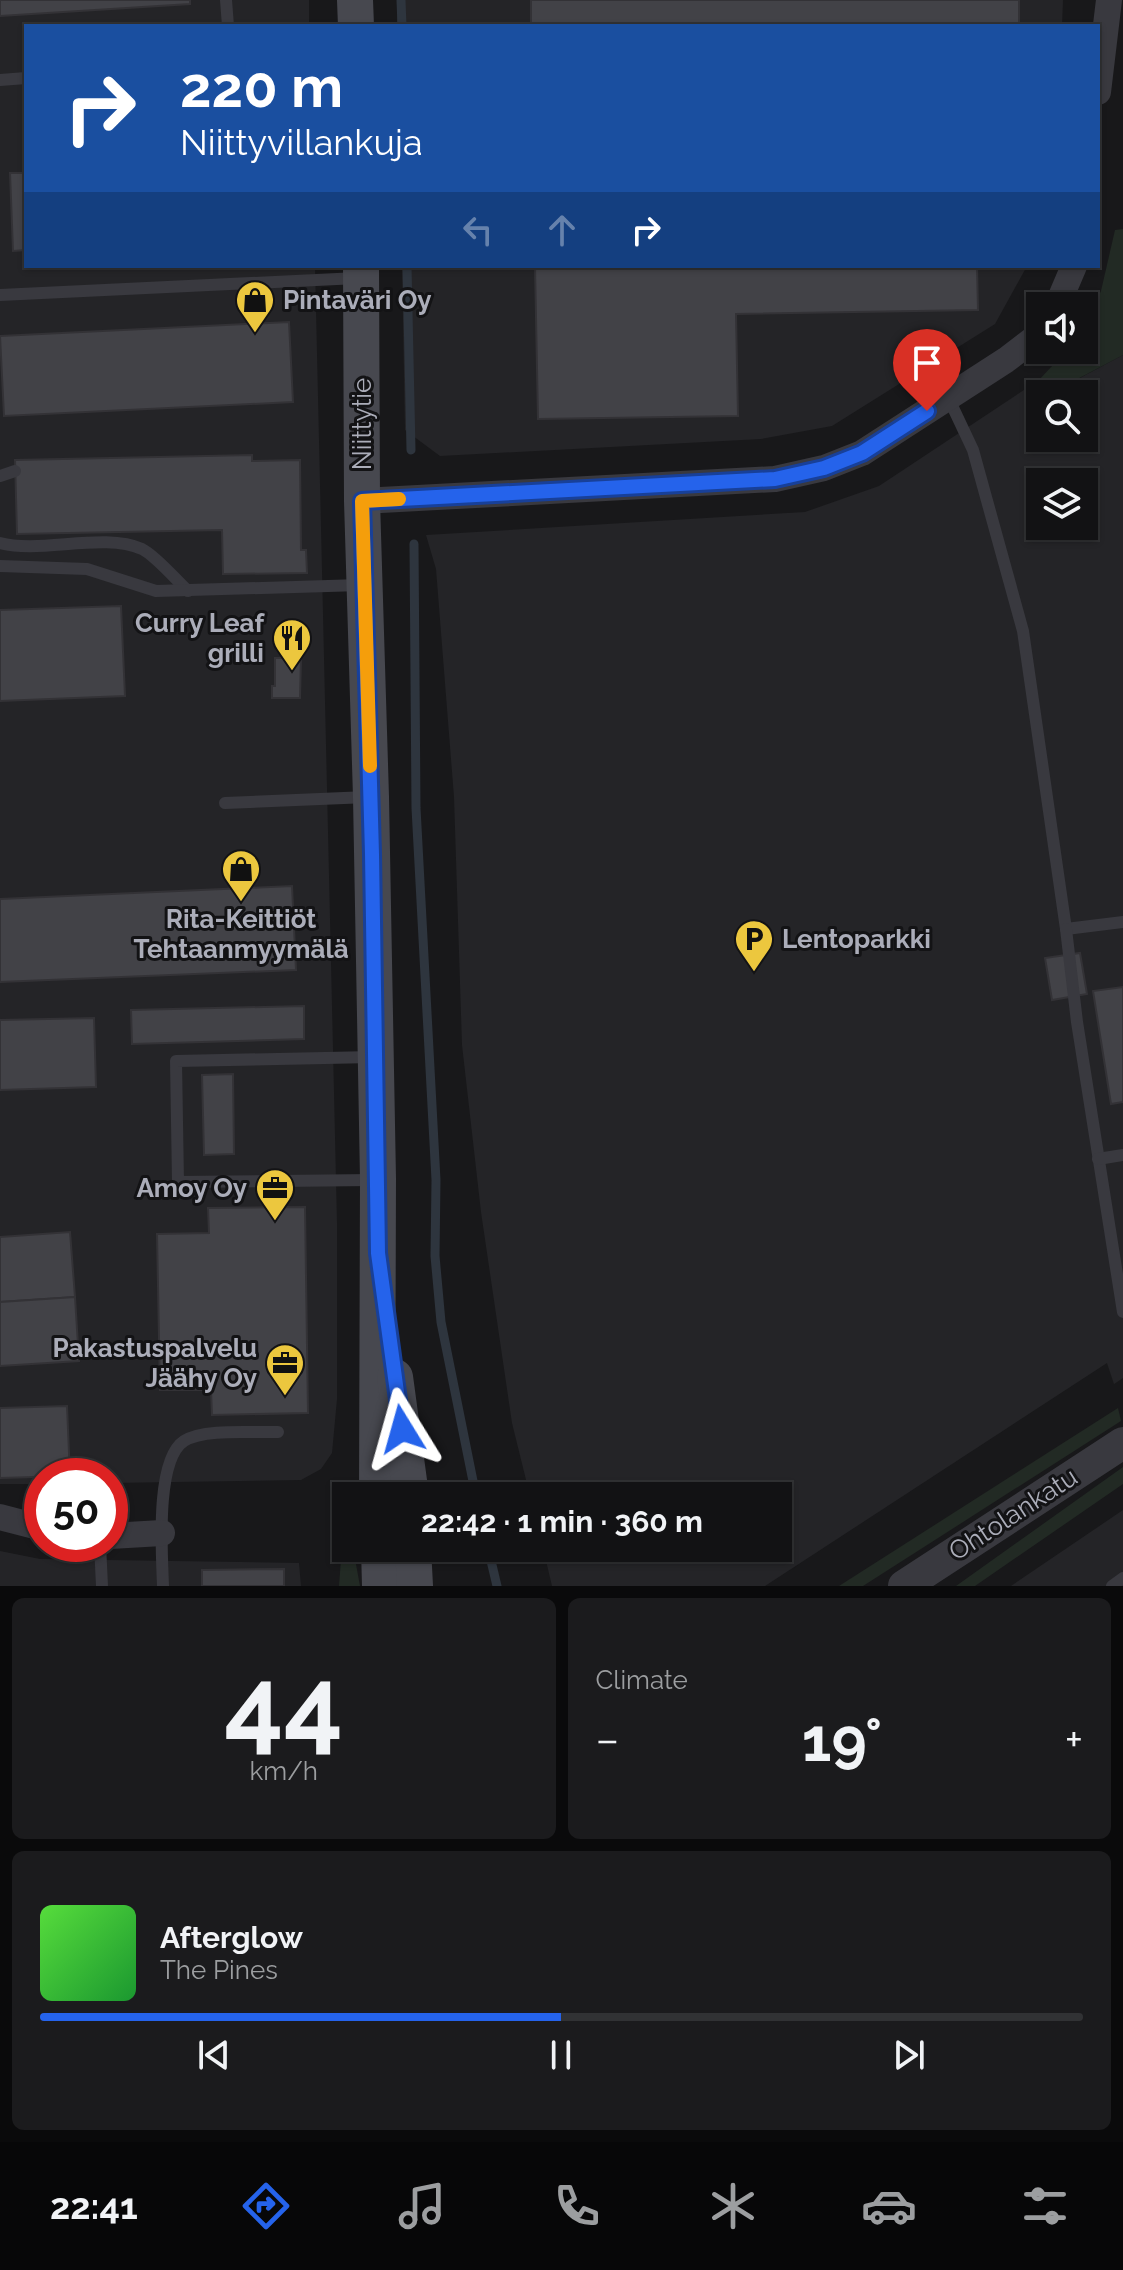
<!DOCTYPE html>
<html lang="en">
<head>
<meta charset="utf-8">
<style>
  :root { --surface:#121214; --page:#1b1b1d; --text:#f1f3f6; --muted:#9c9ea0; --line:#313234; --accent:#2563eb }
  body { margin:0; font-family:Raleway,sans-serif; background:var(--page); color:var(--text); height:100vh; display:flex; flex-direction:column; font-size:30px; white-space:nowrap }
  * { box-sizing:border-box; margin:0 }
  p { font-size:26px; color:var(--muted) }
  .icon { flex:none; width:44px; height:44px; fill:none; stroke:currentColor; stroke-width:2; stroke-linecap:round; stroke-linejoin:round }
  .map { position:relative; height:1586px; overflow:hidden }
  .panel { display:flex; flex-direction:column; gap:12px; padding:12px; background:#0a0a0b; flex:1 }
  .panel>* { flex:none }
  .banner { position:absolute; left:24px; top:24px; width:1076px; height:244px; border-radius:0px; box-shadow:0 2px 6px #0004,0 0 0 2px var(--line); background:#1a4fa0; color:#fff; overflow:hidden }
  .controls { position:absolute; left:1026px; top:292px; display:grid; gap:16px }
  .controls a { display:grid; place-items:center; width:72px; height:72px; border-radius:0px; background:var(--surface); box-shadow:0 2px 6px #0004,0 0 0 2px var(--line); font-size:40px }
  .speed { position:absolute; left:24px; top:1458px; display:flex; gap:16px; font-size:40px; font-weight:700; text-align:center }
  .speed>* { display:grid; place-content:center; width:104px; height:104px; border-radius:50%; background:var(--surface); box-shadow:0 2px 6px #0004,0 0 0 2px var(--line); line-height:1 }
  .speed .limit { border:12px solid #d22; background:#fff; color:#111 }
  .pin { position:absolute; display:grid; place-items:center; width:68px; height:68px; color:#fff; margin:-82px -34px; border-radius:50% 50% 50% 0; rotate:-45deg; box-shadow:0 0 8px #0007 }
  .pin .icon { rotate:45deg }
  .me { position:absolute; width:88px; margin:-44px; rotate:352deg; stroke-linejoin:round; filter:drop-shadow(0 0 6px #0008) }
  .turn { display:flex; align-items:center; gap:28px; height:168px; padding:0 24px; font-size:36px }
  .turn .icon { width:104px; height:104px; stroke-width:2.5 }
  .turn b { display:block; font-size:56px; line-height:68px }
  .lanes { display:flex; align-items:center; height:76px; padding:0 24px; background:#0003; justify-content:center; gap:40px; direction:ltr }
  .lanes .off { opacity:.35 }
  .big { font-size:60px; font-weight:700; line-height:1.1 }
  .panel .widget { flex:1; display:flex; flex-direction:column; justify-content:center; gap:12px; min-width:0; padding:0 28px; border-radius:12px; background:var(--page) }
  .panel .dial { align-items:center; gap:0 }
  .dial b { font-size:104px; line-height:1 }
  .song { display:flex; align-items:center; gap:24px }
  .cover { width:96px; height:96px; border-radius:12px; background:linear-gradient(135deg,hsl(110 70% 55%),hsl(130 70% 35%)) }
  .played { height:8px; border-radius:4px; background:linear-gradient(90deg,var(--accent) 50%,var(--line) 50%) }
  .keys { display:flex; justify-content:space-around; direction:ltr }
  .heat { display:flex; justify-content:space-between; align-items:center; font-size:44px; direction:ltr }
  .panel .tiles { flex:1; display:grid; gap:12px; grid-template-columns:1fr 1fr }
  .widget:last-child { grid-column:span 2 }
  .trip { position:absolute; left:332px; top:1482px; width:460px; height:80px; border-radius:0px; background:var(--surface); box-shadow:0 2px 6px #0004,0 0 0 2px var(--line); font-weight:700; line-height:80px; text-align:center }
  .tabs { display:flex; height:128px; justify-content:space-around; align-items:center; background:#070708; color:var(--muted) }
  .tabs .icon { width:56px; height:56px }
  .tabs .active { color:var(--accent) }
  .tabs b { font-size:36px; color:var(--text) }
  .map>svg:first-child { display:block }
  .built { fill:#242427; fill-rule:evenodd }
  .green { fill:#222a24 }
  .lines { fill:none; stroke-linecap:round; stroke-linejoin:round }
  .stream { stroke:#2e353e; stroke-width:9 }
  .building { fill:#424247; stroke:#333236; stroke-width:2 }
  .service { stroke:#39393f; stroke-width:12 }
  .minor { stroke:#39393f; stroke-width:26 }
  .tertiary { stroke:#39393f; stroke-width:32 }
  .secondary { stroke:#47484f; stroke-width:36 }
  .route-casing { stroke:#184099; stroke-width:20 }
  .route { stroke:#2563eb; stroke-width:14 }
  .slow { stroke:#f59e0b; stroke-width:14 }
  .labels { text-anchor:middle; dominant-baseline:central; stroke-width:6; stroke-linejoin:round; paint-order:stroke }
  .poi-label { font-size:26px; font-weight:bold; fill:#abadb9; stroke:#131315; text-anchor:end }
  .street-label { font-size:26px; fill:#abadb9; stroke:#131315 }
</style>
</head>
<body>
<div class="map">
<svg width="1123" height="1586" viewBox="0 0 1123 1586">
  <rect width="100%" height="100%" fill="#18181a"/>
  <g class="built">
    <path d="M 0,0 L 309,0 L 309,26 L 26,26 L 26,266 L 315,266 L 337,1223 L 337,1399 L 332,1453 L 321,1469 L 301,1480 L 110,1483 L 110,1476 L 42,1476 L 42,1484 L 0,1484 Z"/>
    <path d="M 397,0 L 1063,0 L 1062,26 L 397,26 Z"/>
    <path d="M 402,266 L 1027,266 L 995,324 L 832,426 L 761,439 L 440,456 L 405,430 Z"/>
    <path d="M 1123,355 L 1123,1378 L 1114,1384 L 1107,1363 L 765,1586 L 552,1586 L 543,1548 L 778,1548 L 778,1496 L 530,1496 L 512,1423 L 481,1212 L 462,1045 L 454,797 L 436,569 L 426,535 L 805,512 L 879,486 L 1039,380 L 1050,394 ZM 1040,394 L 1084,394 L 1084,438 L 1040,438 ZM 1040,482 L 1084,482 L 1084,526 L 1040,526 Z"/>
    <path d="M 1123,1510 L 1123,1586 L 1011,1586 Z"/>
    <path d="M 0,1551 L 40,1559 L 299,1563 L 301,1586 L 0,1586 Z"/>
  </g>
  <g class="green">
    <path d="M 1123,229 L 1123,355 L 1049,394 L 1039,380 L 1067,350 L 1084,350 L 1084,330 L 1101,291 L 1115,230 Z"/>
    <path d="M 1118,1408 L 1121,1421 L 863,1586 L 839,1586 Z"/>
    <path d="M 1123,1467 L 1123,1484 L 975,1586 L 956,1586 Z"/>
    <path d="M 346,1544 L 346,1548 L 353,1548 L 360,1586 L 339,1586 L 342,1546 Z"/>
  </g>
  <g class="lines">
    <g class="stream">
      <path d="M 401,0 L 402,26"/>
      <path d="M 407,266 L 411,450"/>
      <path d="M 414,544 L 416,808 L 436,1180 L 435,1256 L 441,1322 L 476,1496"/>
      <path d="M 488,1548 L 497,1586"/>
    </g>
  </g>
  <g class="building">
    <path d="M 0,0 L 190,0 L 190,4 L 0,16 Z"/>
    <rect x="531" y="0" width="488" height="26"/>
    <path d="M 10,173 L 26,173 L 26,250 L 13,251 Z"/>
    <path d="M 535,266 L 977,266 L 978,310 L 736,314 L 738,416 L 538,419 Z"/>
    <path d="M 289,322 L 293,402 L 4,416 L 0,336 Z"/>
    <path d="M 252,455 L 252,461 L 300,460 L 301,550 L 306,550 L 307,573 L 223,574 L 222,530 L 17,534 L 15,460 Z"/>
    <path d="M 121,606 L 125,696 L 0,701 L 0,610 Z"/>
    <path d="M 275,658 L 301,658 L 300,698 L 272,698 L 272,686 L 275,686 Z"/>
    <path d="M 292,886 L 296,970 L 0,982 L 0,899 Z"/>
    <path d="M 1080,953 L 1087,994 L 1052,1000 L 1045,958 Z"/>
    <path d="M 1123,987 L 1123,1102 L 1111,1104 L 1093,991 Z"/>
    <path d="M 304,1006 L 304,1039 L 132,1044 L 131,1010 Z"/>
    <path d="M 94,1018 L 96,1087 L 0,1090 L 0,1020 Z"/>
    <path d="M 233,1074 L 234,1154 L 204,1155 L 202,1075 Z"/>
    <path d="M 305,1207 L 308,1413 L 212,1415 L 211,1390 L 160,1390 L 157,1234 L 209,1233 L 208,1208 Z"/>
    <path d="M 70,1232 L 75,1297 L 0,1302 L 0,1237 Z"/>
    <path d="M 75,1297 L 79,1361 L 0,1366 L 0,1302 Z"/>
    <path d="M 67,1406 L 70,1476 L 0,1478 L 0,1408 Z"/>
    <path d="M 284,1569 L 284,1586 L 202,1586 L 202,1570 Z"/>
  </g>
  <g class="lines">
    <g class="service">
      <path d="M 226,0 L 228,26"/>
      <path d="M 0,80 L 26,78"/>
      <path d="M 0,295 L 358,278"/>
      <path d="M 948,397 L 973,450 L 1023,631 L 1066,929 L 1123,922"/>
      <path d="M 0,476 L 15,471"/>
      <path d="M 0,543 C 40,554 104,532 142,549 C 156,556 176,580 188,591"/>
      <path d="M 0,566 L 87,569 L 156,591 L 361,585"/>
      <path d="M 225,803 L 368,797"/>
      <path d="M 1066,929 L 1077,1022 L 1123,1312"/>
      <path d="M 373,1057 L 176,1061 L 178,1182 L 373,1180"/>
      <path d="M 1098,1159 L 1123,1155"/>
      <path d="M 100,1544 L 102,1586"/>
      <path d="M 163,1586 C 162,1554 155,1460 184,1441 C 204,1428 254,1433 278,1432"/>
      <path d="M 1112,1586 L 1123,1578"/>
    </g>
    <g class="minor">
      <path d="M 1098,92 L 1109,0"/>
      <path d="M 1057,306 L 1074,266"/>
      <path d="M 362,501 L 775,479 L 824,468 L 862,453 L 1006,360 L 1040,334"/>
      <path d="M 0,1517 L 42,1528"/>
      <path d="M 110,1536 L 162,1533"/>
    </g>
    <path class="tertiary" d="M 904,1586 L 1123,1443"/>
    <g class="secondary">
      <path d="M 355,0 L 356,26"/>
      <path d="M 361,266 L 362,501 L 371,797 L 378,1179 L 377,1496"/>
      <path d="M 395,1377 L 411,1496"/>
      <path d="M 379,1548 L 380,1586"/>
      <path d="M 413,1548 L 415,1586"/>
    </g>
  </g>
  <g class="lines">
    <defs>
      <path id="route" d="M 402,1429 L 378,1253 L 372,854 L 362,501 L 775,479 L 824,468 L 862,453 L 927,411"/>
    </defs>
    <use href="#route" class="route-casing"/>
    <use href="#route" class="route"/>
    <path class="slow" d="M 370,766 L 362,501 L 399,499"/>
  </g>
  <defs>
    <symbol id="shop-pin" viewBox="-11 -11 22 30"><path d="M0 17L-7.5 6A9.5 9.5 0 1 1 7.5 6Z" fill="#ecc73e" stroke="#131315"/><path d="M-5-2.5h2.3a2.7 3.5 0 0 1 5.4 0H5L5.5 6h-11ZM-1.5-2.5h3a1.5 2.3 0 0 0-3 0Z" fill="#111"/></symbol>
    <symbol id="restaurant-pin" viewBox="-11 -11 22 30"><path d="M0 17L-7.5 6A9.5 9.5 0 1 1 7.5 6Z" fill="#ecc73e" stroke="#131315"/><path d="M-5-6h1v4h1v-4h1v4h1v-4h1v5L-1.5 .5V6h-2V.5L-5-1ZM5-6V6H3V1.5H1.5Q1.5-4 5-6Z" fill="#111"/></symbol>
    <symbol id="parking-pin" viewBox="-11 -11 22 30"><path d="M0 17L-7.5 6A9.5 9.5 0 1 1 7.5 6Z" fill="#ecc73e" stroke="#131315"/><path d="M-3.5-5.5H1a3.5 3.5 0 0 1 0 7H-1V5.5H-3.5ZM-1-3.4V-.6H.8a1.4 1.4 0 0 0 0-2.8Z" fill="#111"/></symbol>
    <symbol id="office-pin" viewBox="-11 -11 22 30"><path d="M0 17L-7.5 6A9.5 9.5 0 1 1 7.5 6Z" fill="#ecc73e" stroke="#131315"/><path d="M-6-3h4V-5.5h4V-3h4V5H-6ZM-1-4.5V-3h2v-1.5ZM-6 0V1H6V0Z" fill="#111"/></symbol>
  </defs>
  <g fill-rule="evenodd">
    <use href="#shop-pin" x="233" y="278" width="44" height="60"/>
    <use href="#restaurant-pin" x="270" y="616" width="44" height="60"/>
    <use href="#shop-pin" x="219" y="847" width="44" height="60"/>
    <use href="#parking-pin" x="732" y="917" width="44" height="60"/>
    <use href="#office-pin" x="253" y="1166" width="44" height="60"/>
    <use href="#office-pin" x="263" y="1341" width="44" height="60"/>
  </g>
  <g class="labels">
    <g class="poi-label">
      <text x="283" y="300" text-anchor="start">Pintaväri Oy</text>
      <text x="264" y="623">Curry Leaf<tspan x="264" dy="30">grilli</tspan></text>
      <text x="241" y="919" text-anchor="middle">Rita-Keittiöt<tspan x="241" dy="30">Tehtaanmyymälä</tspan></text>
      <text x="782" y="939" text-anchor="start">Lentoparkki</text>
      <text x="247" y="1188">Amoy Oy</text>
      <text x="257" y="1348">Pakastuspalvelu<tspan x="257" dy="30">Jäähy Oy</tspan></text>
    </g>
    <g class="street-label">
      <text transform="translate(362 424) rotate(-90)">Niittytie</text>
      <text transform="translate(1013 1514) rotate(-33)">Ohtolankatu</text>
    </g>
  </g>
</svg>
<div class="controls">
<a><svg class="icon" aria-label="sound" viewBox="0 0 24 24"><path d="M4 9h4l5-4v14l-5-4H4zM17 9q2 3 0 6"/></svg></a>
<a><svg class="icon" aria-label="search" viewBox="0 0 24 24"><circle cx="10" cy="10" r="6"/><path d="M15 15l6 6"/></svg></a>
<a><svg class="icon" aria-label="layers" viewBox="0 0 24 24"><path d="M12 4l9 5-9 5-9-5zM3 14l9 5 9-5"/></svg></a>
</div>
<div class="speed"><div class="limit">50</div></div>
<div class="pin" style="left:927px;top:411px;background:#d93025"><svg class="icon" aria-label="arrive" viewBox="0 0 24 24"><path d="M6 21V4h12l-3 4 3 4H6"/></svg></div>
<svg class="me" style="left:402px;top:1429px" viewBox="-20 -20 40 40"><path d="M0-17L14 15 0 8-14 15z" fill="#2563eb" stroke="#fff" stroke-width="4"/></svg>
<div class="trip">22:42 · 1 min · 360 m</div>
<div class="banner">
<div class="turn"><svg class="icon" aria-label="right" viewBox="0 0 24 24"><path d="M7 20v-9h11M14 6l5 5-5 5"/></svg><div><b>220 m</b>Niittyvillankuja</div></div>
<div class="lanes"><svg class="icon off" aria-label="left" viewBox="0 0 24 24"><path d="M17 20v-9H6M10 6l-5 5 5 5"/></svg><svg class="icon off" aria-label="ahead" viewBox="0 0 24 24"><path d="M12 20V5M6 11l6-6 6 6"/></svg><svg class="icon" aria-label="right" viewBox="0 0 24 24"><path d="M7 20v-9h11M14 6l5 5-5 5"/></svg></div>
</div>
</div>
<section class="panel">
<div class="tiles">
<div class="widget dial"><b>44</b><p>km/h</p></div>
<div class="widget"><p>Climate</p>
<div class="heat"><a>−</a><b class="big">19°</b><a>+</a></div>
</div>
<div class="widget">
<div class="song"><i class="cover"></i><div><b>Afterglow</b><p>The Pines</p></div></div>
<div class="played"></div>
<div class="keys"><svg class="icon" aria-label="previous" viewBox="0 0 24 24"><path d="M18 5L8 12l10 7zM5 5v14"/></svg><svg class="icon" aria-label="pause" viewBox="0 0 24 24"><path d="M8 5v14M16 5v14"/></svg><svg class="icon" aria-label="next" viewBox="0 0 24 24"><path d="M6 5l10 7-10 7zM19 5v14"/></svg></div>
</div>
</div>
</section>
<nav class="tabs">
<b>22:41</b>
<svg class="icon active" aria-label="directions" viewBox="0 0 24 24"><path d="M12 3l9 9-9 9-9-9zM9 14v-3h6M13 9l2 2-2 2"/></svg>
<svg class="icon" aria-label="music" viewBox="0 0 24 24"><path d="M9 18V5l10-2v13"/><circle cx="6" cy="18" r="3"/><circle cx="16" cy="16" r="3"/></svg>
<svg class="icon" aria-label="phone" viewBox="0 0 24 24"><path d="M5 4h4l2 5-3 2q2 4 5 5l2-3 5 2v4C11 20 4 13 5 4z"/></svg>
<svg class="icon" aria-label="climate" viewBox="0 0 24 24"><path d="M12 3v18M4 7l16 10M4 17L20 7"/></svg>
<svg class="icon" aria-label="car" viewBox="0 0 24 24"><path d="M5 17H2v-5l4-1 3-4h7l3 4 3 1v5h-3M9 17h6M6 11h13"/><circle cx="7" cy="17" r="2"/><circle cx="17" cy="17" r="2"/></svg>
<svg class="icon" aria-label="filters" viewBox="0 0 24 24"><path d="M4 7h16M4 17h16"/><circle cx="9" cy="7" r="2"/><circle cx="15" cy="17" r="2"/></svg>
</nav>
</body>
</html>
